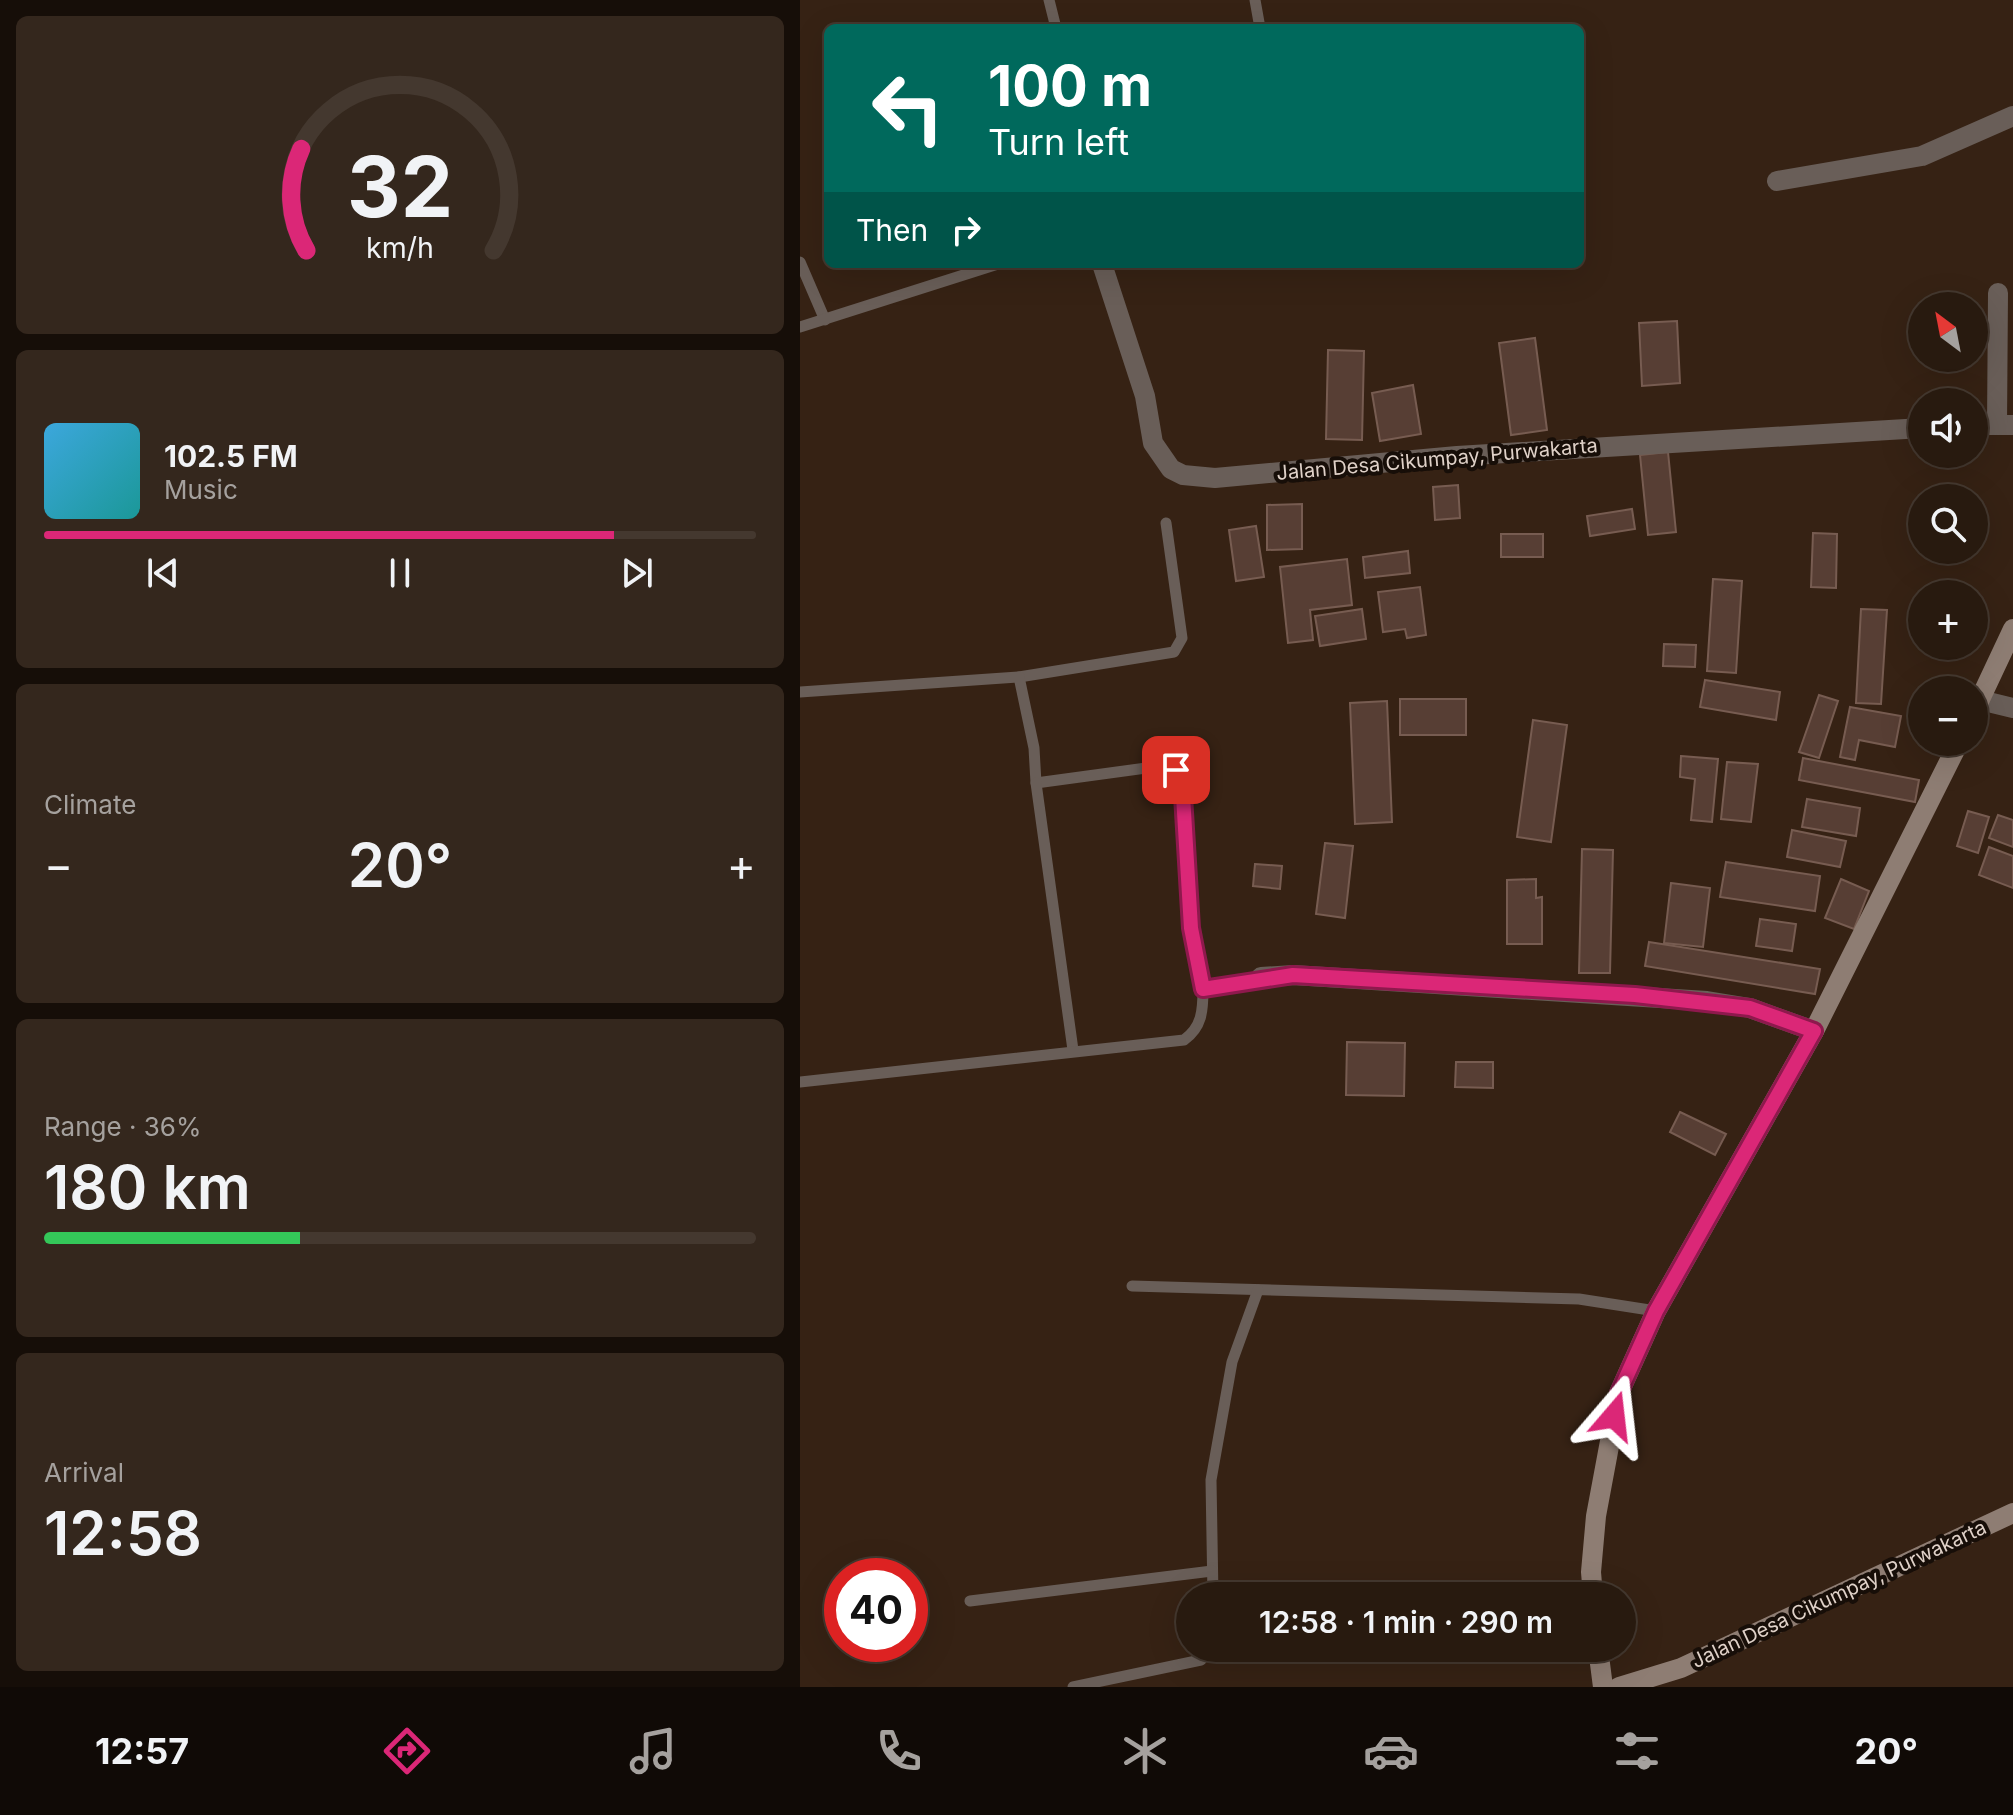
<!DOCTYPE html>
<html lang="en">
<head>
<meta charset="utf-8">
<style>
  :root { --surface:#281a0f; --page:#34271d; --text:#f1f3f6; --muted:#a5a19e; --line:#44382f; --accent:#db2777 }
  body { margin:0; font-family:Inter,sans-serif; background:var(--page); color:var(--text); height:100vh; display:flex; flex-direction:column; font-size:30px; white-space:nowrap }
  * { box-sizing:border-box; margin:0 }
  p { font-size:26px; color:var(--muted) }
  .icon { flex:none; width:44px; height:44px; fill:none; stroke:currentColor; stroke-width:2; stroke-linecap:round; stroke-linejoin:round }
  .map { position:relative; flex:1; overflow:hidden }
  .side { display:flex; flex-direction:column; gap:16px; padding:16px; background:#160e08; width:800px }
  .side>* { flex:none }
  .guide { position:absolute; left:24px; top:24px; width:760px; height:244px; border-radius:12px; box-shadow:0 8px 32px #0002,0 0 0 2px var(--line); background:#00695c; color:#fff; overflow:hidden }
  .needle { width:52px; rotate:328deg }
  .fabs { position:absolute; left:1108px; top:292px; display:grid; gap:16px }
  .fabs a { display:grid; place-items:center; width:80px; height:80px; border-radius:50%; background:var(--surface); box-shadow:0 8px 32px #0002,0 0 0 2px var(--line); font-size:40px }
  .speed { position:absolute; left:24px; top:1558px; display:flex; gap:16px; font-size:40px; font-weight:700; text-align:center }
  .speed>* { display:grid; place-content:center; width:104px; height:104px; border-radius:50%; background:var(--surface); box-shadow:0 8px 32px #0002,0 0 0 2px var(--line); line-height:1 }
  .speed .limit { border:12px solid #d22; background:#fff; color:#111 }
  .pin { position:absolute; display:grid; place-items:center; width:68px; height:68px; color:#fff; margin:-34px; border-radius:16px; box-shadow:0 4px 12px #0006 }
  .me { position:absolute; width:88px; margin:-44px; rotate:17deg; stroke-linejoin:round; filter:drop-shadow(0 0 6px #0008) }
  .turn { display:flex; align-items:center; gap:28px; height:168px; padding:0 32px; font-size:36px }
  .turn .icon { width:104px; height:104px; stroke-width:2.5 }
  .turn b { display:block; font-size:56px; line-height:68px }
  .then { display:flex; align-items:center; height:76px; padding:0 32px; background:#0003; gap:16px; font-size:30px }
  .big { font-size:60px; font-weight:600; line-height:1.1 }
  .side .tile { flex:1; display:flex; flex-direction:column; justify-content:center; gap:12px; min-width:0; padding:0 28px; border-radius:12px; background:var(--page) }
  .side .dial { align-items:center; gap:0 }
  .dial svg { height:208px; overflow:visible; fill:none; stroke:var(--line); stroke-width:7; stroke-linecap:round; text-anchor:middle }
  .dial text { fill:var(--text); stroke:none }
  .song { display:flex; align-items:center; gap:24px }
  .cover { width:96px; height:96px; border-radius:12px; background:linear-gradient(135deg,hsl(200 70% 55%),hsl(180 70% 35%)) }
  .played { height:8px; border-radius:4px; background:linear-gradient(90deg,var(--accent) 80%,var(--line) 80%) }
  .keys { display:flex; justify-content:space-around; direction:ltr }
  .heat { display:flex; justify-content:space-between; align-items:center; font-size:44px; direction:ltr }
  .charge { height:12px; border-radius:6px; background:linear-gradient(90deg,#34c759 36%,var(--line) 0) }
  .trip { position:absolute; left:376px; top:1582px; width:460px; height:80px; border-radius:40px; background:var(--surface); box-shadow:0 8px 32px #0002,0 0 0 2px var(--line); font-weight:600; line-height:80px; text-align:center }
  .menu { display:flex; height:128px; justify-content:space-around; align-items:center; background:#100a06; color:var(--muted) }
  .menu .icon { width:56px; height:56px }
  .menu .selected { color:var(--accent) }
  .menu b { font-size:36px; color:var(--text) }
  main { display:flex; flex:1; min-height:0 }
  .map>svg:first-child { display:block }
  .building { fill:#573e34; stroke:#775c51; stroke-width:2 }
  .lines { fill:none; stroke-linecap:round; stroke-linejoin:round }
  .lane { stroke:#695e58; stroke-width:11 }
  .street { stroke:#695e58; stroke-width:20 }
  .secondary { stroke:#8e7d73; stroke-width:20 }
  .route-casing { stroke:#8e194d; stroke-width:20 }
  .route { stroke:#db2777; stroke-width:14 }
  .labels { text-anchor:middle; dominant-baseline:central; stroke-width:8; stroke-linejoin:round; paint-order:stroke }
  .street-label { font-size:20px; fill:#dfd1c8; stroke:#170e08 }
</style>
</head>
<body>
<main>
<section class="side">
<div class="tile dial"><svg viewBox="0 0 100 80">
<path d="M14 69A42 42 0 1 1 86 69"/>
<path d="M14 69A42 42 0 0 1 12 30" stroke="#db2777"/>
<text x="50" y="56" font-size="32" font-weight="700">32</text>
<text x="50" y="72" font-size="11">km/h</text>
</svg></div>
<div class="tile">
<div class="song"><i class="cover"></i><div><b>102.5 FM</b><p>Music</p></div></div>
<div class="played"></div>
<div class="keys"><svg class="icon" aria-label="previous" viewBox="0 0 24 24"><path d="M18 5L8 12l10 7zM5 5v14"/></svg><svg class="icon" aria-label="pause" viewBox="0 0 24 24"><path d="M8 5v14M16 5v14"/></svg><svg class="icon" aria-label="next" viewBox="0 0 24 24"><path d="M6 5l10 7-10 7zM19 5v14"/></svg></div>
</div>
<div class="tile"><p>Climate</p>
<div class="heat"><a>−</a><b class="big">20°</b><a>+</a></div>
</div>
<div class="tile"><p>Range · 36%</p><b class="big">180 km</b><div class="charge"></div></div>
<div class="tile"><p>Arrival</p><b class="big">12:58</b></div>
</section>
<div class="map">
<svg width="1213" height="1687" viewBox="0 0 1213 1687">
  <rect width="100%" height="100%" fill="#362214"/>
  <g class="building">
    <path d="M 877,321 L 880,383 L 842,386 L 839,323 Z"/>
    <path d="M 735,338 L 747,430 L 711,435 L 699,343 Z"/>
    <path d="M 528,350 L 564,351 L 562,440 L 526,439 Z"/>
    <path d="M 613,385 L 621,434 L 580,441 L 572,393 Z"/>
    <path d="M 868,452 L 876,532 L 848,535 L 840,455 Z"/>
    <path d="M 658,485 L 660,518 L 635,520 L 633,487 Z"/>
    <path d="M 502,504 L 502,549 L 467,550 L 467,505 Z"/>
    <path d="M 832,509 L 835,529 L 790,536 L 787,516 Z"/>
    <path d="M 456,526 L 464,577 L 436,581 L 429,530 Z"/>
    <path d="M 1013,533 L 1037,534 L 1036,588 L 1011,587 Z"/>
    <rect x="701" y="534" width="42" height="23"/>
    <path d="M 608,551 L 610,573 L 565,578 L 563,557 Z"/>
    <path d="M 547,559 L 552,605 L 510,610 L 513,640 L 488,643 L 480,567 Z"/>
    <path d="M 913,579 L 942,581 L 936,673 L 907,671 Z"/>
    <path d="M 620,587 L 626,635 L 607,638 L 605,629 L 583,632 L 578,592 Z"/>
    <path d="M 562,609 L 566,639 L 520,646 L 515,616 Z"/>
    <path d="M 1061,609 L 1087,610 L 1081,704 L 1056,703 Z"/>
    <path d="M 864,644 L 896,645 L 895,667 L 863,666 Z"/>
    <path d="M 905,680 L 980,692 L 976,720 L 900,707 Z"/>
    <path d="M 1019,695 L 1038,701 L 1019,758 L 999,752 Z"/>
    <rect x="600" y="699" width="66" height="36"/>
    <path d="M 587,701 L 592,822 L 555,824 L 550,703 Z"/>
    <path d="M 1050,707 L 1101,716 L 1095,747 L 1059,740 L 1055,760 L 1040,757 Z"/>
    <path d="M 733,720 L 767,725 L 751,842 L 717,837 Z"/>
    <path d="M 881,756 L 918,759 L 912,822 L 891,820 L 895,779 L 880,777 Z"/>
    <path d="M 1003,758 L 1119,780 L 1115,802 L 999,780 Z"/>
    <path d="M 927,762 L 958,764 L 951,822 L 921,819 Z"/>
    <path d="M 1007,799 L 1060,808 L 1056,836 L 1002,827 Z"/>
    <path d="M 1168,811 L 1189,817 L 1178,853 L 1157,846 Z"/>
    <path d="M 1198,815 L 1213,820 L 1213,847 L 1189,838 Z"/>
    <path d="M 992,830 L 1046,841 L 1040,867 L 987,857 Z"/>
    <path d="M 525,843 L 553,846 L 545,918 L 516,914 Z"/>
    <path d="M 1189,847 L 1213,856 L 1213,888 L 1179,875 Z"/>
    <path d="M 782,849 L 813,850 L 810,973 L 779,973 Z"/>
    <path d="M 926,862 L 1020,876 L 1015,911 L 920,897 Z"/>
    <path d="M 455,864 L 482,866 L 480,889 L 453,886 Z"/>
    <path d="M 736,879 L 736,898 L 742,897 L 742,944 L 707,944 L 707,880 Z"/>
    <path d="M 1041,879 L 1069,891 L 1054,929 L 1025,918 Z"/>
    <path d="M 871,883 L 910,888 L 903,947 L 864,943 Z"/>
    <path d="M 960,919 L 996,924 L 992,951 L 956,946 Z"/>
    <path d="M 849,942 L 1020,969 L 1015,994 L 845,966 Z"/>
    <path d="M 547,1042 L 605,1043 L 604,1096 L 546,1095 Z"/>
    <path d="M 656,1062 L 693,1062 L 693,1088 L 655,1087 Z"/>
    <path d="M 880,1112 L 926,1134 L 915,1155 L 870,1132 Z"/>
  </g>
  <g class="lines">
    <g class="lane">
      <path d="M 249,0 L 256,28"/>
      <path d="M 455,0 L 460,28"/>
      <path d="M 0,262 L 25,320"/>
      <path d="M 0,327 L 198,264"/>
      <path d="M 219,677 L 374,652 L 382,638 L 366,523"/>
      <path d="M 0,692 L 219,677 L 234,748 L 236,783 L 368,765 L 382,779 L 391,928 L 403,989"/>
      <path d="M 236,783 L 273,1050"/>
      <path d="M 0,1082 L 384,1040 C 402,1027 403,1011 403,989 L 461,977"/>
      <path d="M 332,1286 L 779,1299 L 856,1311"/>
      <path d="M 413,1596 L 411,1480 L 432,1362 L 458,1290"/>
      <path d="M 170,1601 L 412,1571"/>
      <path d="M 273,1687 L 401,1660 L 412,1648"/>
    </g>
    <g class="street">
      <path d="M 977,181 L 1122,156 L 1213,116"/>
      <path d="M 302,264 L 345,396 L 353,443 L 371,469 L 383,475 L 415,478 L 657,456 L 1122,428"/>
      <path d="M 1174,425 L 1213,425"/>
      <path d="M 1197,425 L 1198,293"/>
      <path d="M 1180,700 L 1213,708"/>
      <path d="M 461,977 L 493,975 L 907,1001 L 950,1008 L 1014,1031"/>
    </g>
    <g class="secondary">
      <path d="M 1174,712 L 1213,629"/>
      <path d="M 793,1596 L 791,1572 L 796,1516 L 819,1393 L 856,1311 L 1014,1031 L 1159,742"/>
      <path d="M 798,1648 L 803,1687"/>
      <path d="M 819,1687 L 881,1668 L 1213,1513"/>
    </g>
  </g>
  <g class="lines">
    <defs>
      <path id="route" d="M 376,770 L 382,779 L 391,928 L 403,989 L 493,975 L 835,995 L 950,1008 L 1014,1031 L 856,1311 L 819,1393 L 814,1416"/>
    </defs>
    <use href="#route" class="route-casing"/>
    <use href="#route" class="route"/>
  </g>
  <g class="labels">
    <g class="street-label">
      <text transform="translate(637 459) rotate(-5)">Jalan Desa Cikumpay, Purwakarta</text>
      <text transform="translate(1039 1594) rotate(-25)">Jalan Desa Cikumpay, Purwakarta</text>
    </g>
  </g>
</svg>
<div class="fabs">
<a><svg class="needle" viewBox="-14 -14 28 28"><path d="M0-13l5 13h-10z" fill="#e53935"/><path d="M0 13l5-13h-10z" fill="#a5a19e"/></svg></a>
<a><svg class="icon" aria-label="sound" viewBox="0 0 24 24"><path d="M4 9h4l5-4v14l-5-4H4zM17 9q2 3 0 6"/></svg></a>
<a><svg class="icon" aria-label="search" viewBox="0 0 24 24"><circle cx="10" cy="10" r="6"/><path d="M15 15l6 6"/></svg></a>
<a>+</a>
<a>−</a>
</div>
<div class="speed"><div class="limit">40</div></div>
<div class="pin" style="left:376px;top:770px;background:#d93025"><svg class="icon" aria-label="arrive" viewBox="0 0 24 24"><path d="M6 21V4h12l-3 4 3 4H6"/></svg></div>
<svg class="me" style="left:814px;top:1416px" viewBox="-20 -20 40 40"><path d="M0-17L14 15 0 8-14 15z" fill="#db2777" stroke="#fff" stroke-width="4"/></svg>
<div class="trip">12:58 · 1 min · 290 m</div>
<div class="guide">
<div class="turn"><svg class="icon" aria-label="left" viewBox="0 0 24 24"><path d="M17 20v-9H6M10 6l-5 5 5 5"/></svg><div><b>100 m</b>Turn left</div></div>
<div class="then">Then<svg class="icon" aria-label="right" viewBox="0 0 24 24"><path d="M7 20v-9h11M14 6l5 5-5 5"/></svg></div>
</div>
</div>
</main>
<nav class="menu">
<b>12:57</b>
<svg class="icon selected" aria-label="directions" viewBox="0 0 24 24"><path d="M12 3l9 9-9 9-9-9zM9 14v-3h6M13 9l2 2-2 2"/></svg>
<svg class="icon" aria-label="music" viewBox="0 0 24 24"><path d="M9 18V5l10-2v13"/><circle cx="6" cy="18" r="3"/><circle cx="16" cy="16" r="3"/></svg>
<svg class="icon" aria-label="phone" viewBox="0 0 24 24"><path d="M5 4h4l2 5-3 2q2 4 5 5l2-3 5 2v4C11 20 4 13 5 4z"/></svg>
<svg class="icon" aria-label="climate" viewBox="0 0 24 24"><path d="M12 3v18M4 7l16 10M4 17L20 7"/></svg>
<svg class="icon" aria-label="car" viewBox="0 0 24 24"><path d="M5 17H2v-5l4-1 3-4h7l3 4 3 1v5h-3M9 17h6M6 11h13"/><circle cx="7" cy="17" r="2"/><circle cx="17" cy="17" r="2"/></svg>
<svg class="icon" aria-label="filters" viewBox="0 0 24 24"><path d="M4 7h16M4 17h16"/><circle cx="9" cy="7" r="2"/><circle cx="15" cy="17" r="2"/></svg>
<b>20°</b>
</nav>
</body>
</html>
